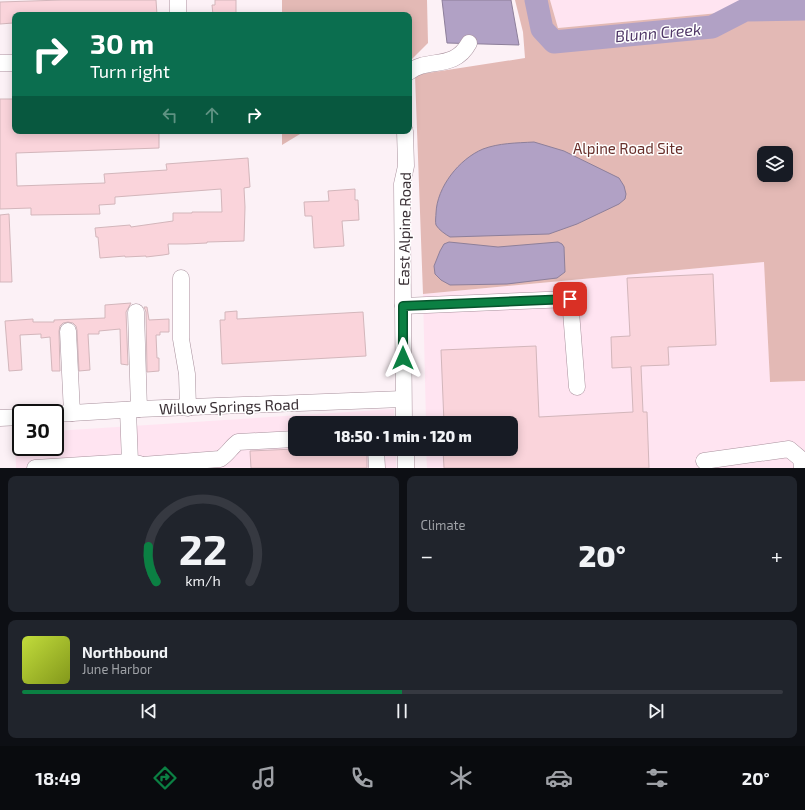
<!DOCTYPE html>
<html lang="en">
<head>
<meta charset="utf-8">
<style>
  :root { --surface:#171b24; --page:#20242c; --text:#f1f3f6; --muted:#9ea1a6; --line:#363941; --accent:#0b8043 }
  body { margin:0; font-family:"Exo 2",sans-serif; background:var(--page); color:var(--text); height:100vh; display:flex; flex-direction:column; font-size:15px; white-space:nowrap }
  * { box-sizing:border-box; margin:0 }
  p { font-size:13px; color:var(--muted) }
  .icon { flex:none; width:22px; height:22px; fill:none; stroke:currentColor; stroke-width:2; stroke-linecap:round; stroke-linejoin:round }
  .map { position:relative; height:468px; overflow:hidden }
  .drawer { display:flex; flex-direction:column; gap:8px; padding:8px; background:#0d0f14; flex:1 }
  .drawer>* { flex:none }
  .banner { position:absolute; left:12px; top:12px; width:400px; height:122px; border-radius:8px; box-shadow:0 2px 10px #0003; background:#0b6e4f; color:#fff; overflow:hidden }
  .buttons { position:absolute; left:757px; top:146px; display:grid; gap:8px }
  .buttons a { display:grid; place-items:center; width:36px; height:36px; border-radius:8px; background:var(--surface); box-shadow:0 2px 10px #0003; font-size:20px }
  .speed { position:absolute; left:12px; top:404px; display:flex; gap:8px; font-size:20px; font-weight:700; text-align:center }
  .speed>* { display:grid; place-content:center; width:52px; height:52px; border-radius:50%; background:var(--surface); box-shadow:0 2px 10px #0003; line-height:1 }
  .speed .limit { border:2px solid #111; border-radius:6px; background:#fff; color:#111 }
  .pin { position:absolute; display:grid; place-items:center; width:34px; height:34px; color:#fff; margin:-17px; border-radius:8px; box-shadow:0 2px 6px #0006 }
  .me { position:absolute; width:44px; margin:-22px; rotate:0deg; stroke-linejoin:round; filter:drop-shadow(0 0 3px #0008) }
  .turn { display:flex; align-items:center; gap:14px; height:84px; padding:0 12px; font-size:18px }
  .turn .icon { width:52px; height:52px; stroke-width:2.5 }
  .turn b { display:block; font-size:28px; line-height:34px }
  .lanes { display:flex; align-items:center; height:38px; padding:0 12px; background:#0003; justify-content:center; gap:20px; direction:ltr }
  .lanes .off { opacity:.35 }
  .big { font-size:30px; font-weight:800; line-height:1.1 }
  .drawer .widget { flex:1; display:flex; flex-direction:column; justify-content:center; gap:6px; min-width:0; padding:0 14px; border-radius:8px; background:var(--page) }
  .drawer .dial { align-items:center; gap:0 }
  .dial svg { height:104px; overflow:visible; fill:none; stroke:var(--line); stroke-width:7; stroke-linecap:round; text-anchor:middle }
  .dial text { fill:var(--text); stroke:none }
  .song { display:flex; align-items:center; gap:12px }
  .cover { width:48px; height:48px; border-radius:6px; background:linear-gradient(135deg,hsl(70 70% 55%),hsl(70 70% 35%)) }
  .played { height:4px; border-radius:2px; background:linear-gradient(90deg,var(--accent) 50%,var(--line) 50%) }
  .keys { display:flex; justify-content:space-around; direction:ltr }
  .heat { display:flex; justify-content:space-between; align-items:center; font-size:22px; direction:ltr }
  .drawer .tiles { flex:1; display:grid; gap:8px; grid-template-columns:1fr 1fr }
  .widget:last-child { grid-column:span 2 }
  .trip { position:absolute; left:288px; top:416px; width:230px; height:40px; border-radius:8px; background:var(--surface); box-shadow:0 2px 10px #0003; font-weight:800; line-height:40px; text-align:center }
  .menu { display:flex; height:64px; justify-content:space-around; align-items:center; background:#090b0e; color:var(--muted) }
  .menu .icon { width:28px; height:28px }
  .menu .on { color:var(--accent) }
  .menu b { font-size:18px; color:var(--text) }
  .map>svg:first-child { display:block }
  .built { fill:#ffe4f1 }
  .green { fill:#e3b9b5; fill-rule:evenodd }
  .water { fill:#b1a1c5; stroke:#8d7f9a }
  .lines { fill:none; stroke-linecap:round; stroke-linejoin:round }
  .river { stroke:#b1a1c5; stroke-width:23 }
  .building { fill:#fad4db; stroke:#d3b6bb }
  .minor-casing { stroke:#a9919d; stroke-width:17 }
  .minor { stroke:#fff; stroke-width:16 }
  .route-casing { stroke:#07532c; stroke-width:10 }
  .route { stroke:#0b8043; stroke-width:7 }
  .labels { text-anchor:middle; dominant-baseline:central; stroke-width:3; stroke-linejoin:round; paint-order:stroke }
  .park-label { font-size:15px; fill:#682f2b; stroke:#fff }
  .street-label { font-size:15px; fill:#392f34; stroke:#fff }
  .water-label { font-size:16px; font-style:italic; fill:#503868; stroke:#fff }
</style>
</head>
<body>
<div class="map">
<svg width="805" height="468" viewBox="0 0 805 468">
  <rect width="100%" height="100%" fill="#fcf1f6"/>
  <g class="built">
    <path d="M 550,0 L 805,0 L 805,5 L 558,28 Z"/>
    <path d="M 765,262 L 770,382 L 805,381 L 805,468 L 427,468 L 426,449 L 511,449 L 511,423 L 426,423 L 423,294 Z"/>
    <path d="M 394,409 L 394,423 L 295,423 L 295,449 L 396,449 L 396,468 L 16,468 L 15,434 L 21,433 L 21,447 L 55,447 L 55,431 Z"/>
  </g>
  <g class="green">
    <path d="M 282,0 L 427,0 L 428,43 L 409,62 L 409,15 L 282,15 Z"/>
    <path d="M 515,0 L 550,0 L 558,28 L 805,5 L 805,381 L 770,382 L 764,262 L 423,294 L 415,75 L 525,58 L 523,32 ZM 764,153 L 786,153 L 786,175 L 764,175 Z"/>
    <path d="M 282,131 L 305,131 L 282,145 Z"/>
  </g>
  <g class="water">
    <path d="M 442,0 L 511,0 L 519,45 L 447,43 Z"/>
    <path d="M 534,142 L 564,151 L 619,178 L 624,186 L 626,194 L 625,199 L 619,204 L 577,224 L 549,234 L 450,237 C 445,234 439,230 436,225 C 435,222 436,216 436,213 C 437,187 459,159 483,149 C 499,143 516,143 534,142 Z"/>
    <path d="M 449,242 L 498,247 L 558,242 L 562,244 L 564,247 L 565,272 L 557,278 L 507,284 L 450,285 L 441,280 L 435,274 L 434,266 L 440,251 L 444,244 Z"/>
  </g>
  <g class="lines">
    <path class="river" d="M 536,0 L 542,29 L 554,42 L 712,27 L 745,10 L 805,9"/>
  </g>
  <g class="building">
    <path d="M 62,0 L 156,0 L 157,15 L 13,15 L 13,23 L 0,24 L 0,2 Z"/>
    <path d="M 215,0 L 236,0 L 236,15 L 213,15 L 212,5 L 215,5 Z"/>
    <path d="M 0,99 L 15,99 L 15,131 L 159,131 L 159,148 L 16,153 L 17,186 L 105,183 L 104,174 L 167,170 L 166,164 L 248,158 L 250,187 L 244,188 L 245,207 L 244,241 L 207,242 L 207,243 L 186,244 L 168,244 L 169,254 L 163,255 L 146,257 L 146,256 L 125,257 L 125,256 L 100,258 L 98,237 L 96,237 L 95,228 L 130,225 L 131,227 L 173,221 L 173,213 L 192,213 L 192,212 L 222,212 L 221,189 L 115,197 L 115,204 L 99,205 L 100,214 L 31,215 L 31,208 L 0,209 Z"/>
    <path d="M 355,189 L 355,200 L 358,200 L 359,220 L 342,221 L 344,246 L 314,248 L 312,216 L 305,216 L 304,202 L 329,201 L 328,191 Z"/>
    <path d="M 9,214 L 12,282 L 0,282 L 0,215 Z"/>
    <path d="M 713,274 L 716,345 L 668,347 L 669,365 L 641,366 L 643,412 L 647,412 L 649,468 L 444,468 L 443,449 L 511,449 L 511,423 L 444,423 L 441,350 L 536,346 L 539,417 L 633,412 L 631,367 L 612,368 L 611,337 L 630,336 L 627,278 Z"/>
    <path d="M 131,303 L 126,312 L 128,365 L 121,364 L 120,329 L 99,331 L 99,334 L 88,334 L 90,370 L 79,371 L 77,330 L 76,326 L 73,323 L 68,322 L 63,323 L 60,326 L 59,331 L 60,371 L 52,371 L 50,337 L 41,338 L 41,334 L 20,335 L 22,370 L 9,371 L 5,321 L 33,319 L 33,322 L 54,322 L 54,320 L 105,318 L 105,305 Z"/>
    <path d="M 144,307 L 147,307 L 149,320 L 169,319 L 169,332 L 160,332 L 160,335 L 156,335 L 157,358 L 159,358 L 159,371 L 147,372 L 146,312 Z"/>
    <path d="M 237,311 L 237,319 L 363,312 L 366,356 L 222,364 L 220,320 L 225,320 L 225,312 Z"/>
    <path d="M 295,449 L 367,449 L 367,468 L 251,468 L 250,451 Z"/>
  </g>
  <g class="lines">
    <defs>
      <g id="minor">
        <path d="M 178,0 L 178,15"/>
        <path d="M 0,63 L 15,63"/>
        <path d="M 409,72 C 427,57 454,71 469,43"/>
        <path d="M 181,278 L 181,339 L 187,374 L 188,408"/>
        <path d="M 403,306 L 570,299 L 577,387"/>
        <path d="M 136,312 L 139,409"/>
        <path d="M 68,331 L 72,413"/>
        <path d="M 128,410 L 130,462 L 140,464"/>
        <path d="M 55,414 L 139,409 L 403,399"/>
        <path d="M 0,418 L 21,417"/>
        <path d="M 404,423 L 402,184 L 406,166 L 405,131"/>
        <path d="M 376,449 L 377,468"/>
        <path d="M 406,449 L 406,468"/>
        <path d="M 704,461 L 789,449 L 801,459 L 802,468"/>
        <path d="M 142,465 L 220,459 C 228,454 231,447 238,442 L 295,439"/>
        <path d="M 35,468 L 130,462"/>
      </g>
    </defs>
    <use href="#minor" class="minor-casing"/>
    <use href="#minor" class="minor"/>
  </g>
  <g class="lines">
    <defs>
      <path id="route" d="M 403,358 L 403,306 L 570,299"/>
    </defs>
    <use href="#route" class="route-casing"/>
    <use href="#route" class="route"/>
  </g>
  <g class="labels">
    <g class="park-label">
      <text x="628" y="148">Alpine Road Site</text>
    </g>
    <g class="street-label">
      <text transform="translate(404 229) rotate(-89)">East Alpine Road</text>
      <text transform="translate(229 406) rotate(-2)">Willow Springs Road</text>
    </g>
    <g class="water-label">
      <text transform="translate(658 32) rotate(-5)">Blunn Creek</text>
    </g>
  </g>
</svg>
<div class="buttons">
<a><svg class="icon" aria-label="layers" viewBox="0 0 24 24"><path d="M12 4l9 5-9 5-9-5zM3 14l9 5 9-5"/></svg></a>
</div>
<div class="speed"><div class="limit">30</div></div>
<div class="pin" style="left:570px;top:299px;background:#d93025"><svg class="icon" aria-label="arrive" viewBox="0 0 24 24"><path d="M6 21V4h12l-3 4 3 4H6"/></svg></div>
<svg class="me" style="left:403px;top:358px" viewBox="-20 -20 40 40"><path d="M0-17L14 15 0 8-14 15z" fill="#0b8043" stroke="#fff" stroke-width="4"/></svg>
<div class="trip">18:50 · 1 min · 120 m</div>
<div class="banner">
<div class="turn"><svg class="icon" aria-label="right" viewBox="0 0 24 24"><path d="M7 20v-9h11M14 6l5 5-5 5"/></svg><div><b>30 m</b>Turn right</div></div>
<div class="lanes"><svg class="icon off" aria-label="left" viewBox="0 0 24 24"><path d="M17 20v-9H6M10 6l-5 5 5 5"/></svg><svg class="icon off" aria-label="ahead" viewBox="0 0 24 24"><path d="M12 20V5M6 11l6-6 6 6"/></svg><svg class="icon" aria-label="right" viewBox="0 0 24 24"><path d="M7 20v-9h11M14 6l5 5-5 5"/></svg></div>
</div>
</div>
<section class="drawer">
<div class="tiles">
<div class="widget dial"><svg viewBox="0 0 100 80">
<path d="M14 69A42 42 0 1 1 86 69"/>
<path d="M14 69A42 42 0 0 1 8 42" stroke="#0b8043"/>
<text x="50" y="56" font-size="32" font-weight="700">22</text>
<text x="50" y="72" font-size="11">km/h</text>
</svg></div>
<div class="widget"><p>Climate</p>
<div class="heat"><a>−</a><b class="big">20°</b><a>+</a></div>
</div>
<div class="widget">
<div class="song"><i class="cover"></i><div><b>Northbound</b><p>June Harbor</p></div></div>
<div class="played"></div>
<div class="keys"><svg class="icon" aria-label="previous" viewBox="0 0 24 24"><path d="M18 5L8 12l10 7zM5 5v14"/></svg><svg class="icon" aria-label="pause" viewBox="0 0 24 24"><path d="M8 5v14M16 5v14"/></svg><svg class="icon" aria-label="next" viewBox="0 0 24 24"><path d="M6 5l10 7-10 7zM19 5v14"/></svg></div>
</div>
</div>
</section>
<nav class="menu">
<b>18:49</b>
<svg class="icon on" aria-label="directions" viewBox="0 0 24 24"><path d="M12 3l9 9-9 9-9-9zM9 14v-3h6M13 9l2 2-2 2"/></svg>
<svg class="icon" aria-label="music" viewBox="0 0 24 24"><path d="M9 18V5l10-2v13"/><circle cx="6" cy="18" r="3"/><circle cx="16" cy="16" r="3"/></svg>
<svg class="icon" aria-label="phone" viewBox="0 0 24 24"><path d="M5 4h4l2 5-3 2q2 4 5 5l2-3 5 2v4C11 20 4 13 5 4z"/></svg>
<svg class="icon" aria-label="climate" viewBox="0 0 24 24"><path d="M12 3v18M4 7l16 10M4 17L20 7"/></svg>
<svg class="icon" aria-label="car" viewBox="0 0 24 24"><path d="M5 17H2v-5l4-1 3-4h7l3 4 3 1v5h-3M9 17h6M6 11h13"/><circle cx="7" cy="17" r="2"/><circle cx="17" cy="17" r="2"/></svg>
<svg class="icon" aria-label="filters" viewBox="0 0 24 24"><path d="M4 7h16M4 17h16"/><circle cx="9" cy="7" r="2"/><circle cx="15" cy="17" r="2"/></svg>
<b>20°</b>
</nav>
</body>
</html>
